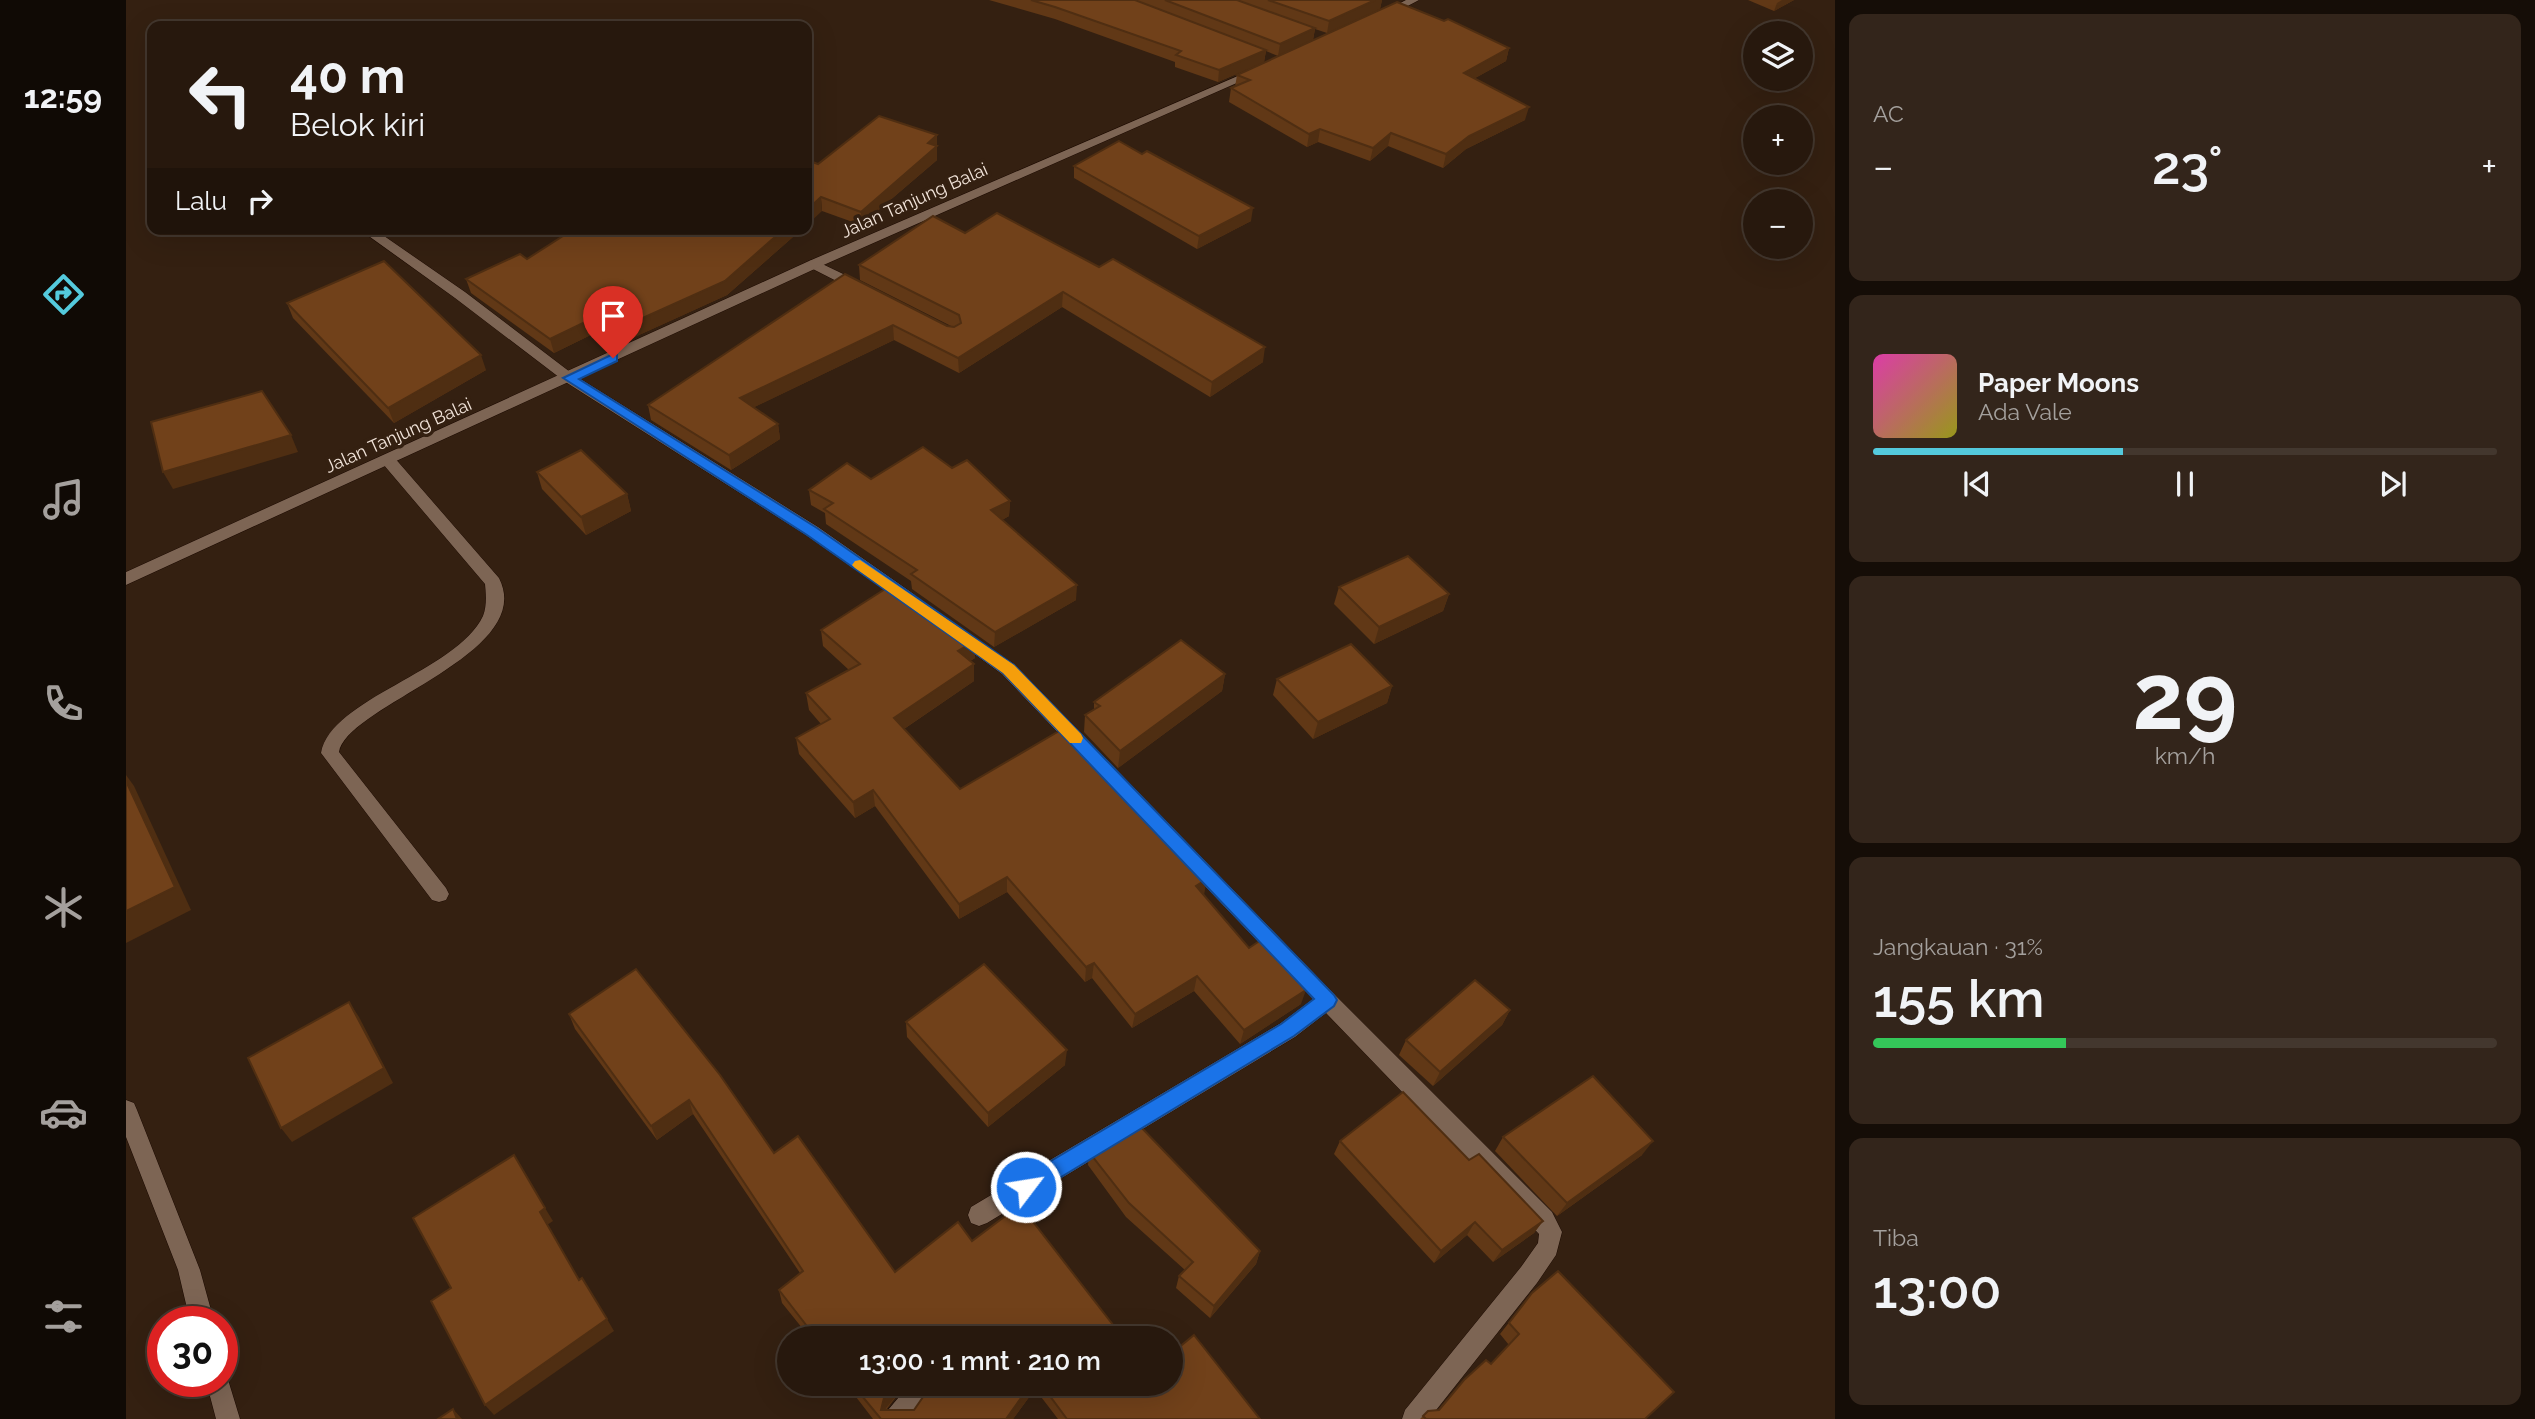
<!DOCTYPE html>
<html lang="id">
<head>
<meta charset="utf-8">
<style>
  :root { --surface:#27180d; --page:#33251b; --text:#f1f3f6; --muted:#a4a09d; --line:#43372e; --accent:#54cadd }
  body { margin:0; font-family:Raleway,sans-serif; background:var(--page); color:var(--text); height:100vh; display:flex; flex-direction:column; font-size:26px; white-space:nowrap }
  * { box-sizing:border-box; margin:0 }
  p { font-size:23px; color:var(--muted) }
  .icon { flex:none; width:38px; height:38px; fill:none; stroke:currentColor; stroke-width:2; stroke-linecap:round; stroke-linejoin:round }
  .map { position:relative; flex:1; overflow:hidden }
  .drawer { display:flex; flex-direction:column; gap:14px; padding:14px; background:#150d07; width:700px }
  .drawer>* { flex:none }
  .guide { position:absolute; left:21px; top:21px; width:665px; height:214px; border-radius:14px; box-shadow:0 7px 28px #0002,0 0 0 2px var(--line); background:#27180d; color:var(--text); overflow:hidden }
  .controls { position:absolute; left:1617px; top:21px; display:grid; gap:14px }
  .controls a { display:grid; place-items:center; width:70px; height:70px; border-radius:50%; background:var(--surface); box-shadow:0 7px 28px #0002,0 0 0 2px var(--line); font-size:35px }
  .speed { position:absolute; left:21px; top:1306px; display:flex; gap:14px; font-size:35px; font-weight:700; text-align:center }
  .speed>* { display:grid; place-content:center; width:91px; height:91px; border-radius:50%; background:var(--surface); box-shadow:0 7px 28px #0002,0 0 0 2px var(--line); line-height:1 }
  .speed .limit { border:10px solid #d22; background:#fff; color:#111 }
  .pin { position:absolute; display:grid; place-items:center; width:60px; height:60px; color:#fff; margin:-72px -30px; border-radius:50% 50% 50% 0; rotate:-45deg; box-shadow:0 0 7px #0007 }
  .pin .icon { rotate:45deg }
  .me { position:absolute; width:77px; margin:-38px; rotate:59deg; stroke-linejoin:round; filter:drop-shadow(0 0 5px #0008) }
  .turn { display:flex; align-items:center; gap:24px; height:147px; padding:0 28px; font-size:32px }
  .turn .icon { width:91px; height:91px; stroke-width:2.5 }
  .turn b { display:block; font-size:49px; line-height:60px }
  .then { display:flex; align-items:center; height:66px; padding:0 28px; background:#0003; gap:14px; font-size:26px }
  .big { font-size:52px; font-weight:600; line-height:1.1 }
  .drawer .card { flex:1; display:flex; flex-direction:column; justify-content:center; gap:10px; min-width:0; padding:0 24px; border-radius:14px; background:var(--page) }
  .drawer .dial { align-items:center; gap:0 }
  .dial b { font-size:91px; line-height:1 }
  .song { display:flex; align-items:center; gap:21px }
  .cover { width:84px; height:84px; border-radius:10px; background:linear-gradient(135deg,hsl(320 70% 55%),hsl(60 70% 35%)) }
  .played { height:7px; border-radius:4px; background:linear-gradient(90deg,var(--accent) 40%,var(--line) 40%) }
  .keys { display:flex; justify-content:space-around; direction:ltr }
  .heat { display:flex; justify-content:space-between; align-items:center; font-size:38px; direction:ltr }
  .charge { height:10px; border-radius:5px; background:linear-gradient(90deg,#34c759 31%,var(--line) 0) }
  .trip { position:absolute; left:651px; top:1326px; width:406px; height:70px; border-radius:35px; background:var(--surface); box-shadow:0 7px 28px #0002,0 0 0 2px var(--line); font-weight:600; line-height:70px; text-align:center }
  main { display:flex; flex:1; min-height:0 }
  .tabs { display:flex; flex-direction:column; width:126px; justify-content:space-around; align-items:center; background:#100a05; color:var(--muted) }
  .tabs .icon { width:49px; height:49px }
  .tabs .current { color:var(--accent) }
  .tabs b { font-size:32px; color:var(--text) }
  .map>svg:first-child { display:block }
  .lines { fill:none; stroke-linecap:round; stroke-linejoin:round }
  .lane-casing { stroke:#1b0900; stroke-width:1 }
  .street-casing { stroke:#1b0900; stroke-width:1 }
  .secondary-casing { stroke:#1b0900; stroke-width:1 }
  .lane { fill:#7d6554; fill-rule:evenodd }
  .street { fill:#7d6554; fill-rule:evenodd }
  .secondary { fill:#7d6554; fill-rule:evenodd }
  .wall { fill:#613816 }
  .shaded-wall { fill:#4f2e12 }
  .building { fill:#71411a; stroke:#4f2e12; stroke-width:2 }
  .route { fill:#1a73e8; stroke:#114b97; stroke-width:2 }
  .slow { fill:#f59e0b }
  .labels { text-anchor:middle; dominant-baseline:central; stroke-width:7; stroke-linejoin:round; paint-order:stroke }
  .far-street-label { font-size:18px; fill:#f2e4da; stroke:#342011 }
</style>
</head>
<body>
<main>
<nav class="tabs">
<b>12:59</b>
<svg class="icon current" aria-label="directions" viewBox="0 0 24 24"><path d="M12 3l9 9-9 9-9-9zM9 14v-3h6M13 9l2 2-2 2"/></svg>
<svg class="icon" aria-label="music" viewBox="0 0 24 24"><path d="M9 18V5l10-2v13"/><circle cx="6" cy="18" r="3"/><circle cx="16" cy="16" r="3"/></svg>
<svg class="icon" aria-label="phone" viewBox="0 0 24 24"><path d="M5 4h4l2 5-3 2q2 4 5 5l2-3 5 2v4C11 20 4 13 5 4z"/></svg>
<svg class="icon" aria-label="climate" viewBox="0 0 24 24"><path d="M12 3v18M4 7l16 10M4 17L20 7"/></svg>
<svg class="icon" aria-label="car" viewBox="0 0 24 24"><path d="M5 17H2v-5l4-1 3-4h7l3 4 3 1v5h-3M9 17h6M6 11h13"/><circle cx="7" cy="17" r="2"/><circle cx="17" cy="17" r="2"/></svg>
<svg class="icon" aria-label="filters" viewBox="0 0 24 24"><path d="M4 7h16M4 17h16"/><circle cx="9" cy="7" r="2"/><circle cx="15" cy="17" r="2"/></svg>
</nav>
<div class="map">
<svg width="1709" height="1419" viewBox="0 0 1709 1419">
  <rect width="100%" height="100%" fill="#342011"/>
  <g class="lines">
    <defs>
      <path id="lane" d="M 262,455 L 267,456 L 373,578 C 412,654 221,705 213,752 L 320,888 L 323,894 L 320,900 L 313,902 L 306,900 L 195,753 C 205,698 330,672 357,616 C 361,606 360,594 359,584 L 257,464 L 254,460 L 257,456 Z"/>
      <g id="street">
        <path d="M 233,229 L 248,229 L 339,292 L 448,375 L 692,527 L 789,595 L 791,599 L 789,603 L 777,603 L 680,535 L 438,381 L 329,298 Z"/>
        <path d="M 688,260 L 738,284 L 740,287 L 733,291 L 728,290 L 683,267 L 683,261 Z"/>
        <path d="M 831,627 L 888,664 L 1208,994 L 1426,1212 L 1436,1232 L 1430,1255 L 1411,1283 L 1303,1419 L 1276,1419 L 1279,1410 L 1395,1267 L 1412,1243 L 1413,1234 L 1200,1013 L 1169,1037 L 861,1223 L 853,1226 L 845,1223 L 842,1215 L 845,1207 L 1155,1023 L 1187,999 L 876,674 L 825,637 L 823,633 Z"/>
        <path d="M 0,1100 L 8,1103 L 11,1110 L 74,1270 L 88,1321 L 64,1321 L 52,1270 L 0,1137 Z"/>
        <path d="M 96,1371 L 100,1373 L 114,1419 L 90,1419 L 80,1381 L 96,1381 Z"/>
        <path d="M 784,1384 L 812,1384 L 787,1419 L 759,1419 L 762,1410 Z"/>
      </g>
      <g id="secondary">
        <path d="M 1280,0 L 1293,0 L 1261,17 L 1252,15 Z"/>
        <path d="M 1128,69 L 1138,71 L 693,267 L 0,585 L 0,572 L 683,261 Z"/>
      </g>
    </defs>
    <use href="#lane" class="lane-casing"/>
    <use href="#street" class="street-casing"/>
    <use href="#secondary" class="secondary-casing"/>
    <use href="#lane" class="lane"/>
    <use href="#street" class="street"/>
    <use href="#secondary" class="secondary"/>
  </g>
  <g class="wall">
    <path d="M 863,0 L 1256,0 L 1254,9 L 1201,33 L 1189,29 L 1187,40 L 1152,56 L 1140,51 L 1138,62 L 1092,82 L 1049,67 L 1049,62 L 929,19 Z"/>
    <path d="M 1622,0 L 1668,0 L 1648,11 Z"/>
    <path d="M 1383,48 L 1380,61 L 1349,78 L 1399,120 L 1340,149 L 1317,168 L 1262,146 L 1244,161 L 1192,142 L 1181,147 L 1103,102 L 1105,88 L 1109,87 L 1111,75 Z"/>
    <path d="M 811,135 L 811,160 L 735,225 L 696,211 L 692,164 Z"/>
    <path d="M 1016,154 L 1125,221 L 1071,249 L 948,178 L 948,166 Z"/>
    <path d="M 448,229 L 676,229 L 601,295 L 502,340 L 483,326 L 428,353 L 345,293 L 340,279 L 401,259 Z"/>
    <path d="M 839,233 L 1137,362 L 1084,397 L 936,307 L 833,373 L 768,340 L 628,407 L 652,424 L 654,439 L 605,470 L 525,420 L 522,405 L 719,274 L 821,326 L 827,327 L 734,280 L 733,265 Z"/>
    <path d="M 161,303 L 360,370 L 268,423 L 167,318 Z"/>
    <path d="M 826,468 L 884,501 L 883,516 L 876,520 L 950,600 L 868,647 L 786,589 L 785,581 L 700,524 L 699,513 L 685,505 L 683,490 L 745,479 Z"/>
    <path d="M 411,472 L 501,494 L 505,511 L 460,535 L 416,489 Z"/>
    <path d="M 1213,587 L 1323,594 L 1317,611 L 1248,644 L 1208,604 Z"/>
    <path d="M 695,630 L 849,658 L 844,661 L 848,681 L 778,729 L 834,789 L 1081,879 L 1077,895 L 1123,948 L 1175,1004 L 1114,1044 L 1068,991 L 1006,1028 L 966,978 L 959,982 L 881,892 L 833,919 L 749,806 L 729,818 L 673,754 L 670,738 L 695,724 L 683,710 L 680,693 L 723,670 L 697,646 Z"/>
    <path d="M 1099,674 L 1096,691 L 992,768 L 958,732 L 959,715 L 968,710 L 968,702 Z"/>
    <path d="M 1151,679 L 1266,686 L 1261,703 L 1187,739 L 1147,695 Z"/>
    <path d="M 1384,1010 L 1376,1025 L 1307,1086 L 1273,1055 L 1280,1040 Z"/>
    <path d="M 443,1014 L 648,1153 L 769,1272 L 846,1241 L 998,1339 L 685,1339 L 656,1303 L 653,1290 L 674,1273 L 567,1114 L 531,1140 L 449,1029 Z"/>
    <path d="M 780,1022 L 939,1065 L 862,1127 L 781,1037 Z"/>
    <path d="M 1377,1137 L 1516,1155 L 1431,1216 L 1369,1151 Z"/>
    <path d="M 1214,1141 L 1343,1160 L 1417,1221 L 1408,1233 L 1367,1262 L 1341,1235 L 1308,1263 L 1208,1154 Z"/>
    <path d="M 963,1152 L 1134,1251 L 1130,1264 L 1084,1318 L 1050,1288 L 1053,1276 L 1059,1270 L 1000,1217 L 962,1165 Z"/>
    <path d="M 1406,1293 L 1519,1419 L 1294,1419 L 1297,1416 L 1313,1410 L 1365,1364 L 1383,1345 L 1374,1334 Z"/>
    <path d="M 720,1384 L 780,1384 L 760,1410 L 788,1410 L 806,1384 L 1045,1384 L 1134,1419 L 932,1419 L 909,1389 L 887,1419 L 747,1419 Z"/>
  </g>
  <g class="shaded-wall">
    <path d="M 1249,0 L 1256,0 L 1254,9 L 1201,33 L 1203,21 Z"/>
    <path d="M 1656,0 L 1668,0 L 1648,11 L 1651,3 Z"/>
    <path d="M 1189,28 L 1187,40 L 1152,56 L 1154,44 Z"/>
    <path d="M 1383,48 L 1380,61 L 1335,86 L 1338,73 Z"/>
    <path d="M 1140,50 L 1138,62 L 1092,82 L 1093,70 Z"/>
    <path d="M 1403,107 L 1399,120 L 1340,149 L 1317,168 L 1320,154 L 1343,136 Z"/>
    <path d="M 1194,129 L 1192,142 L 1181,147 L 1183,134 Z"/>
    <path d="M 1265,133 L 1262,146 L 1244,161 L 1247,148 Z"/>
    <path d="M 811,135 L 811,160 L 735,225 L 735,212 L 802,143 Z"/>
    <path d="M 695,197 L 696,211 L 681,225 L 681,210 Z"/>
    <path d="M 1127,208 L 1125,221 L 1071,249 L 1073,236 Z"/>
    <path d="M 658,229 L 676,229 L 601,295 L 502,340 L 499,326 Z"/>
    <path d="M 937,292 L 936,307 L 833,373 L 832,358 Z"/>
    <path d="M 480,312 L 483,326 L 428,353 L 424,339 Z"/>
    <path d="M 767,325 L 768,340 L 616,413 L 614,398 Z"/>
    <path d="M 1139,347 L 1137,362 L 1084,397 L 1086,382 Z"/>
    <path d="M 355,355 L 360,370 L 268,423 L 262,408 Z"/>
    <path d="M 652,424 L 654,439 L 605,470 L 603,455 Z"/>
    <path d="M 165,435 L 172,452 L 47,489 L 37,472 Z"/>
    <path d="M 501,494 L 505,511 L 460,535 L 455,517 Z"/>
    <path d="M 884,501 L 883,516 L 865,526 L 865,510 Z"/>
    <path d="M 951,585 L 950,600 L 868,647 L 869,632 Z"/>
    <path d="M 1323,594 L 1317,611 L 1248,644 L 1253,627 Z"/>
    <path d="M 849,641 L 849,658 L 833,668 L 832,651 Z"/>
    <path d="M 848,664 L 848,681 L 769,735 L 768,718 Z"/>
    <path d="M 1099,674 L 1096,691 L 992,768 L 994,751 Z"/>
    <path d="M 1266,686 L 1261,703 L 1187,739 L 1192,722 Z"/>
    <path d="M 0,775 L 8,786 L 65,910 L 0,943 Z"/>
    <path d="M 747,790 L 749,806 L 729,818 L 727,802 Z"/>
    <path d="M 881,877 L 881,892 L 833,919 L 833,904 Z"/>
    <path d="M 1081,879 L 1078,895 L 1067,902 L 1070,886 Z"/>
    <path d="M 968,963 L 966,978 L 959,982 L 960,967 Z"/>
    <path d="M 1071,976 L 1068,991 L 1006,1028 L 1009,1014 Z"/>
    <path d="M 1180,990 L 1175,1004 L 1114,1044 L 1118,1030 Z"/>
    <path d="M 223,1002 L 233,1017 L 267,1083 L 166,1142 L 155,1128 Z"/>
    <path d="M 1384,1010 L 1376,1025 L 1307,1086 L 1314,1072 Z"/>
    <path d="M 941,1050 L 939,1065 L 862,1127 L 862,1113 Z"/>
    <path d="M 563,1100 L 567,1114 L 531,1140 L 525,1126 Z"/>
    <path d="M 1527,1141 L 1516,1155 L 1431,1216 L 1441,1203 Z"/>
    <path d="M 419,1208 L 427,1221 L 421,1225 L 414,1212 Z"/>
    <path d="M 1417,1221 L 1408,1233 L 1367,1262 L 1376,1250 Z"/>
    <path d="M 1349,1222 L 1341,1235 L 1308,1263 L 1315,1251 Z"/>
    <path d="M 1134,1251 L 1130,1264 L 1084,1318 L 1088,1306 Z"/>
    <path d="M 481,1319 L 488,1331 L 368,1415 L 359,1405 Z"/>
    <path d="M 770,1384 L 780,1384 L 760,1408 L 757,1419 L 755,1410 L 758,1398 Z"/>
    <path d="M 905,1384 L 910,1384 L 909,1389 L 887,1419 L 880,1419 Z"/>
    <path d="M 327,1409 L 336,1419 L 331,1419 Z"/>
  </g>
  <g class="building">
    <path d="M 905,0 L 1009,0 L 1140,50 L 1093,70 L 1050,55 L 1055,51 L 929,7 Z"/>
    <path d="M 1039,0 L 1111,0 L 1189,28 L 1154,44 Z"/>
    <path d="M 1142,0 L 1249,0 L 1203,21 Z"/>
    <path d="M 1271,2 L 1318,21 L 1322,19 L 1383,48 L 1338,73 L 1403,107 L 1343,136 L 1320,154 L 1265,133 L 1247,148 L 1194,129 L 1183,134 L 1105,88 L 1124,80 L 1111,75 Z"/>
    <path d="M 753,116 L 811,135 L 802,143 L 811,146 L 735,212 L 695,197 L 681,210 L 681,160 L 692,164 Z"/>
    <path d="M 993,141 L 1016,154 L 1021,151 L 1127,208 L 1073,236 L 948,166 Z"/>
    <path d="M 871,213 L 973,267 L 987,259 L 1139,347 L 1086,382 L 937,292 L 832,358 L 767,325 L 614,398 L 652,424 L 603,455 L 522,405 L 719,274 L 821,326 L 828,327 L 835,323 L 833,315 L 733,265 L 807,216 L 839,233 Z"/>
    <path d="M 448,229 L 658,229 L 599,281 L 499,326 L 480,312 L 424,339 L 340,279 L 394,254 L 401,259 Z"/>
    <path d="M 258,261 L 355,355 L 262,408 L 161,303 Z"/>
    <path d="M 136,391 L 165,435 L 37,472 L 25,422 Z"/>
    <path d="M 797,447 L 826,468 L 841,460 L 884,501 L 865,510 L 951,585 L 869,632 L 785,574 L 791,570 L 698,509 L 707,503 L 683,490 L 721,463 L 745,479 Z"/>
    <path d="M 455,450 L 501,494 L 455,517 L 411,472 Z"/>
    <path d="M 1282,556 L 1323,594 L 1253,627 L 1213,587 Z"/>
    <path d="M 767,584 L 849,641 L 832,651 L 848,664 L 768,718 L 834,789 L 940,727 L 1081,879 L 1070,886 L 1123,948 L 1135,940 L 1180,990 L 1118,1030 L 1071,976 L 1009,1014 L 968,963 L 960,967 L 881,877 L 833,904 L 747,790 L 727,802 L 670,738 L 704,719 L 680,693 L 734,664 L 695,630 Z"/>
    <path d="M 1055,640 L 1099,674 L 994,751 L 959,715 L 974,706 L 968,702 Z"/>
    <path d="M 1225,644 L 1266,686 L 1192,722 L 1151,679 Z"/>
    <path d="M 0,781 L 49,887 L 0,911 Z"/>
    <path d="M 858,964 L 941,1050 L 862,1113 L 780,1022 Z"/>
    <path d="M 510,969 L 594,1075 L 648,1153 L 672,1136 L 769,1272 L 832,1222 L 846,1241 L 894,1205 L 998,1339 L 691,1339 L 653,1290 L 677,1271 L 563,1100 L 525,1126 L 443,1014 Z"/>
    <path d="M 1349,980 L 1384,1010 L 1314,1072 L 1280,1040 Z"/>
    <path d="M 223,1002 L 258,1068 L 155,1128 L 122,1058 Z"/>
    <path d="M 1467,1076 L 1527,1141 L 1441,1203 L 1377,1137 Z"/>
    <path d="M 1277,1092 L 1343,1160 L 1353,1154 L 1417,1221 L 1376,1250 L 1349,1222 L 1315,1251 L 1214,1141 Z"/>
    <path d="M 1011,1123 L 1134,1251 L 1088,1306 L 1053,1276 L 1067,1262 L 1003,1203 L 963,1152 Z"/>
    <path d="M 388,1155 L 419,1208 L 414,1212 L 453,1280 L 456,1278 L 481,1319 L 359,1405 L 305,1301 L 325,1288 L 287,1218 Z"/>
    <path d="M 1432,1271 L 1548,1392 L 1519,1419 L 1300,1419 L 1297,1416 L 1302,1411 L 1313,1410 L 1338,1380 L 1360,1360 L 1365,1364 L 1393,1334 L 1383,1323 L 1406,1293 Z"/>
    <path d="M 1068,1335 L 1134,1419 L 941,1419 L 915,1384 L 1045,1384 L 1045,1354 Z"/>
    <path d="M 726,1384 L 770,1384 L 758,1398 L 755,1410 L 788,1410 L 806,1384 L 905,1384 L 880,1419 L 755,1419 Z"/>
    <path d="M 327,1409 L 331,1419 L 312,1419 Z"/>
  </g>
  <path class="route" d="M 487,354 L 491,355 L 491,361 L 453,379 L 691,528 L 888,665 L 1208,995 L 1211,1000 L 1208,1006 L 1168,1036 L 907,1194 L 900,1196 L 893,1194 L 890,1187 L 893,1180 L 1155,1024 L 1188,999 L 877,673 L 681,535 L 437,378 Z"/>
  <path class="slow" d="M 734,560 L 888,665 L 955,734 L 957,738 L 955,743 L 944,743 L 877,673 L 729,568 L 726,565 L 729,561 Z"/>
  <g class="labels">
    <g class="far-street-label">
      <text transform="translate(788 200) rotate(-24)">Jalan Tanjung Balai</text>
      <text transform="translate(272 435) rotate(-24)">Jalan Tanjung Balai</text>
    </g>
  </g>
</svg>
<div class="controls">
<a><svg class="icon" aria-label="layers" viewBox="0 0 24 24"><path d="M12 4l9 5-9 5-9-5zM3 14l9 5 9-5"/></svg></a>
<a>+</a>
<a>−</a>
</div>
<div class="speed"><div class="limit">30</div></div>
<div class="pin" style="left:487px;top:358px;background:#d93025"><svg class="icon" aria-label="arrive" viewBox="0 0 24 24"><path d="M6 21V4h12l-3 4 3 4H6"/></svg></div>
<svg class="me" style="left:900px;top:1187px" viewBox="-20 -20 40 40"><circle r="17" fill="#1a73e8" stroke="#fff" stroke-width="3"/><path d="M0-11L8 9 0 5-8 9z" fill="#fff"/></svg>
<div class="trip">13:00 · 1 mnt · 210 m</div>
<div class="guide">
<div class="turn"><svg class="icon" aria-label="left" viewBox="0 0 24 24"><path d="M17 20v-9H6M10 6l-5 5 5 5"/></svg><div><b>40 m</b>Belok kiri</div></div>
<div class="then">Lalu<svg class="icon" aria-label="right" viewBox="0 0 24 24"><path d="M7 20v-9h11M14 6l5 5-5 5"/></svg></div>
</div>
</div>
<section class="drawer">
<div class="card"><p>AC</p>
<div class="heat"><a>−</a><b class="big">23°</b><a>+</a></div>
</div>
<div class="card">
<div class="song"><i class="cover"></i><div><b>Paper Moons</b><p>Ada Vale</p></div></div>
<div class="played"></div>
<div class="keys"><svg class="icon" aria-label="previous" viewBox="0 0 24 24"><path d="M18 5L8 12l10 7zM5 5v14"/></svg><svg class="icon" aria-label="pause" viewBox="0 0 24 24"><path d="M8 5v14M16 5v14"/></svg><svg class="icon" aria-label="next" viewBox="0 0 24 24"><path d="M6 5l10 7-10 7zM19 5v14"/></svg></div>
</div>
<div class="card dial"><b>29</b><p>km/h</p></div>
<div class="card"><p>Jangkauan · 31%</p><b class="big">155 km</b><div class="charge"></div></div>
<div class="card"><p>Tiba</p><b class="big">13:00</b></div>
</section>
</main>
</body>
</html>
